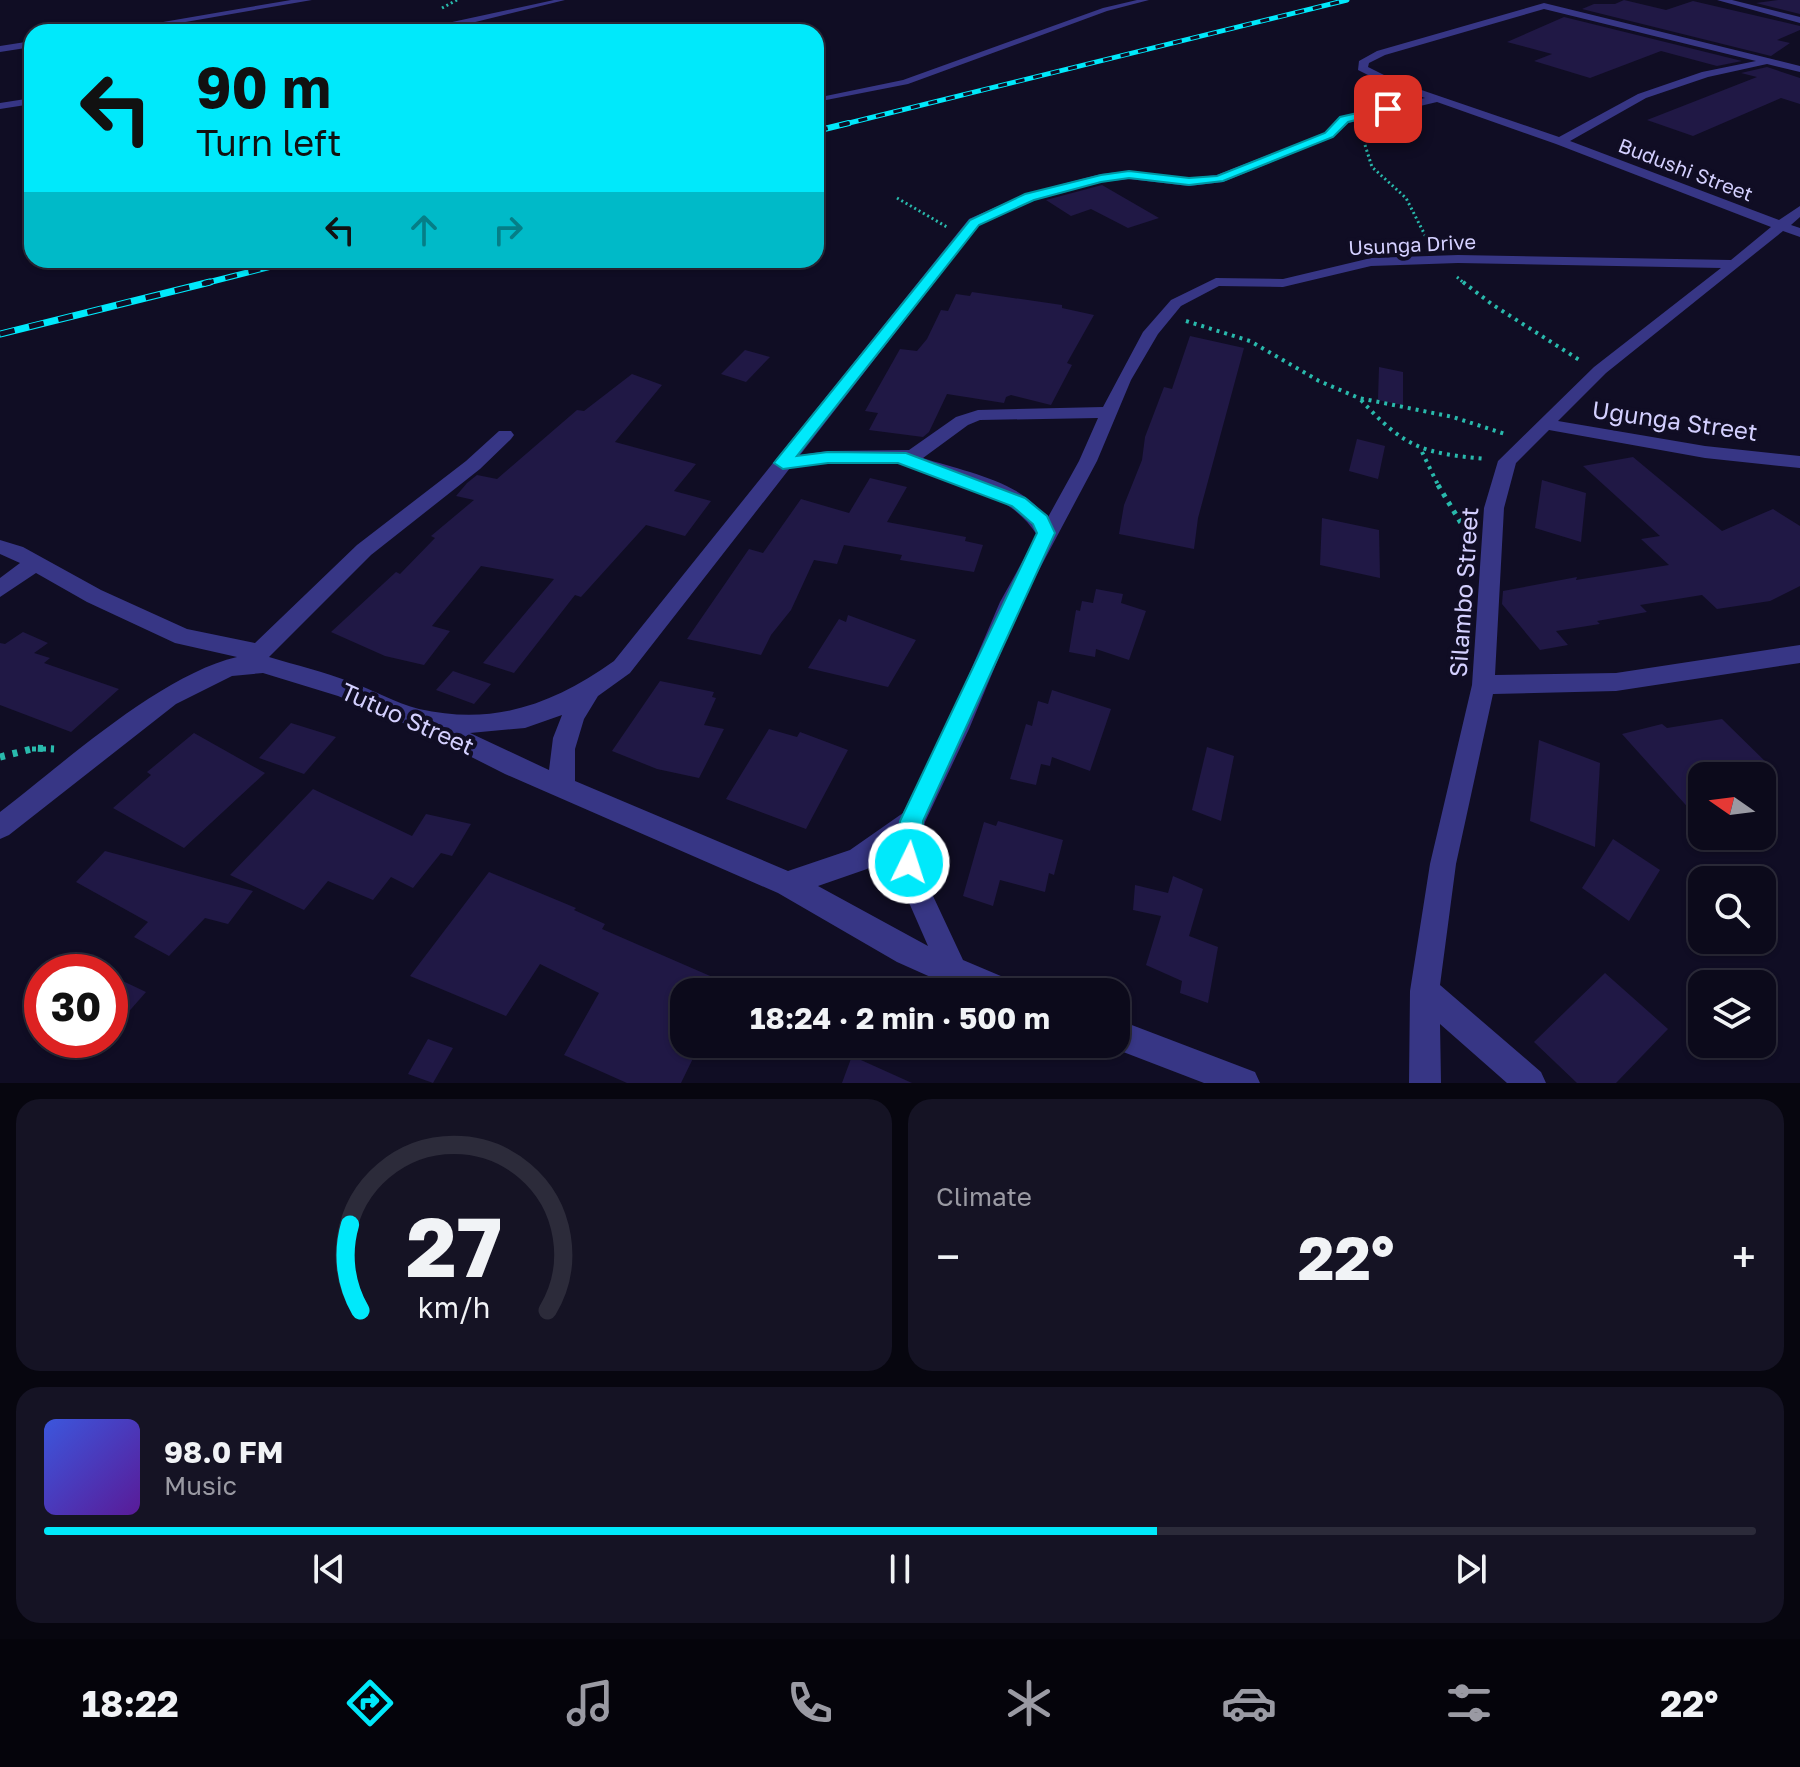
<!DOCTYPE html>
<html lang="en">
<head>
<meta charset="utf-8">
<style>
  :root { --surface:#0c0a1b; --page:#151324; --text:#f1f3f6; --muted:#9a9aa3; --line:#2c2b3a; --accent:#00e9fb }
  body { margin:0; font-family:"Golos Text",sans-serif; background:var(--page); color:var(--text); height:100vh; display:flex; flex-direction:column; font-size:30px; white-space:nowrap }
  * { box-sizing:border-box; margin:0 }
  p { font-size:26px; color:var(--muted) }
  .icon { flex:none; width:44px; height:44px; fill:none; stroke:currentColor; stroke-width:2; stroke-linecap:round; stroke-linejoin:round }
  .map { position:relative; height:1083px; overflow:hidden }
  .side { display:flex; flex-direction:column; gap:16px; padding:16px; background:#07060f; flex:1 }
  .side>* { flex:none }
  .hud { position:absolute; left:24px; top:24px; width:800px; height:244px; border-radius:24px; box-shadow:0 2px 6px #0004,0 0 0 2px var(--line); background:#00e9fb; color:#111; overflow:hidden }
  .needle { width:52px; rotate:284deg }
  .controls { position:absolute; left:1688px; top:762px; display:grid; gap:16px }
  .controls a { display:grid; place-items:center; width:88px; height:88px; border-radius:16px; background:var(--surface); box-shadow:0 2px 6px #0004,0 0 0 2px var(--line); font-size:40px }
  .speed { position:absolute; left:24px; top:954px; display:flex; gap:16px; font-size:40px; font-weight:700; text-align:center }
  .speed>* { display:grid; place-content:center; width:104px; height:104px; border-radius:50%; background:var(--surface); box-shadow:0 2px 6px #0004,0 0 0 2px var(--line); line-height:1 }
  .speed .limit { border:12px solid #d22; background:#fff; color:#111 }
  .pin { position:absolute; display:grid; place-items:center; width:68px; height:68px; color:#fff; margin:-34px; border-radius:16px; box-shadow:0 4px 12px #0006 }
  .me { position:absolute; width:88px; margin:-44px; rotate:4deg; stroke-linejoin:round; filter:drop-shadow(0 0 6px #0008) }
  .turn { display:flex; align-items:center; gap:28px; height:168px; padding:0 40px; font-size:36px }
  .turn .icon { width:104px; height:104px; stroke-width:2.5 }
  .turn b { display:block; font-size:56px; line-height:68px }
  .lanes { display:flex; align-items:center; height:76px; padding:0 40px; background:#0003; justify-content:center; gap:40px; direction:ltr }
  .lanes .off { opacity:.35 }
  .big { font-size:60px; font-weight:700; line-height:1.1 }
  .side .widget { flex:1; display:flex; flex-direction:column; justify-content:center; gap:12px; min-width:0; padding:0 28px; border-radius:24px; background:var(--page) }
  .side .dial { align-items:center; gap:0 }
  .dial svg { height:208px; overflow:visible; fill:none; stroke:var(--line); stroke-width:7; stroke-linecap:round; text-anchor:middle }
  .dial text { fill:var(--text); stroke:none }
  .song { display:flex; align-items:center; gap:24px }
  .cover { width:96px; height:96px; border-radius:12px; background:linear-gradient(135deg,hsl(230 70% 55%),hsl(270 70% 35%)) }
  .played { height:8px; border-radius:4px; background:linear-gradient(90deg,var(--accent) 65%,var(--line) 65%) }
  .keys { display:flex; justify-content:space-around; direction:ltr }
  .heat { display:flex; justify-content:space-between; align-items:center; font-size:44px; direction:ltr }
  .side .tiles { flex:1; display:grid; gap:16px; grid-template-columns:1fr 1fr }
  .widget:last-child { grid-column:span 2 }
  .trip { position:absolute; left:670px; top:978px; width:460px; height:80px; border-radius:24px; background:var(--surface); box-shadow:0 2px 6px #0004,0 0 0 2px var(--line); font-weight:700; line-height:80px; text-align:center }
  .dock { display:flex; height:128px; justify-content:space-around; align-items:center; background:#05040b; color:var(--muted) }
  .dock .icon { width:56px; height:56px }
  .dock .active { color:var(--accent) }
  .dock b { font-size:36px; color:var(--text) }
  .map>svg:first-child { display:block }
  .building { fill:#201845 }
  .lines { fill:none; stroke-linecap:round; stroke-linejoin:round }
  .path-far3 { stroke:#29b9ac; stroke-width:3; stroke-dasharray:2 3; stroke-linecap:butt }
  .path-far2 { stroke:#29b9ac; stroke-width:4; stroke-dasharray:3 5; stroke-linecap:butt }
  .path-far1 { stroke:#29b9ac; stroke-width:5; stroke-dasharray:4 6; stroke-linecap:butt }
  .path { stroke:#29b9ac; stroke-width:7; stroke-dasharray:5 8; stroke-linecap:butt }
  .lane { fill:#373685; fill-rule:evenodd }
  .street { fill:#373685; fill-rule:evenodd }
  .rail-far2-casing { stroke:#00e9fb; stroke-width:5 }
  .rail-far1-casing { stroke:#00e9fb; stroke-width:6 }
  .rail-casing { stroke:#00e9fb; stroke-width:7 }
  .rail-far2 { stroke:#100d24; stroke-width:3; stroke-dasharray:9; stroke-linecap:butt }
  .rail-far1 { stroke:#100d24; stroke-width:4; stroke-dasharray:12; stroke-linecap:butt }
  .rail { stroke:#100d24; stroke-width:5; stroke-dasharray:15; stroke-linecap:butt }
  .route { fill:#00e9fb; stroke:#0097a3; stroke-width:2 }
  .labels { text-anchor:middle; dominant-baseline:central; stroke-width:8; stroke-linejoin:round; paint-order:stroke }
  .far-street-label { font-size:20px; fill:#d4d0ff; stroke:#100d24 }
  .street-label { font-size:24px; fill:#d4d0ff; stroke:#100d24 }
</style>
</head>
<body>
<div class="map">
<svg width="1800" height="1083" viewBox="0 0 1800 1083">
  <rect width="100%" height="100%" fill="#100d24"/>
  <g class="building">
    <path d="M 1624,0 L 1666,10 L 1693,1 L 1800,26 L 1800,30 L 1777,40 L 1790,43 L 1771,56 L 1582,9 L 1594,4 L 1615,4 Z"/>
    <path d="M 1778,0 L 1800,0 L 1800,14 L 1756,3 Z"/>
    <path d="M 1564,17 L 1742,61 L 1717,66 L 1661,51 L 1590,78 L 1534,61 L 1552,54 L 1507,42 Z"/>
    <path d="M 1767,67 L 1800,78 L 1800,104 L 1781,98 L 1693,136 L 1647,120 L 1757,77 L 1741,73 Z"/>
    <path d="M 1102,185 L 1159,218 L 1128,228 L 1091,209 L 1071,216 L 1046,200 Z"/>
    <path d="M 972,292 L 1062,305 L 1062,308 L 1094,315 L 1067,363 L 1072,365 L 1051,405 L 1011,395 L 1006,397 L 1004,403 L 947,394 L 929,432 L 923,437 L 869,430 L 878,413 L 865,411 L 900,349 L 917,351 L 927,339 L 941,310 L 948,311 L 956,294 L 970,296 Z"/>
    <path d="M 1190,336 L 1244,348 L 1198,518 L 1194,549 L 1119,534 L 1124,505 L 1142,460 L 1145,437 L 1164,387 L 1172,389 Z"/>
    <path d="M 745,350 L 770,357 L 746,382 L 721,374 Z"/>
    <path d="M 1379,367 L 1403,372 L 1403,405 L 1378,400 Z"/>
    <path d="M 632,374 L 662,385 L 615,442 L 696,464 L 674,491 L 711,501 L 685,536 L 646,525 L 581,597 L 575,595 L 514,673 L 483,663 L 554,579 L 481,566 L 432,626 L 450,631 L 424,665 L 385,656 L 331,632 L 396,572 L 400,574 L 435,538 L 431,536 L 474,500 L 456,496 L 467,483 L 477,475 L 497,479 L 577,410 L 584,411 Z"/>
    <path d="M 1357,439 L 1385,446 L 1378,479 L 1349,471 Z"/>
    <path d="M 1633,457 L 1722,531 L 1773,509 L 1800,526 L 1800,586 L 1770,601 L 1717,609 L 1702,595 L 1640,605 L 1647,612 L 1597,621 L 1600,624 L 1556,631 L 1568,645 L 1540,650 L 1502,604 L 1503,591 L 1577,577 L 1576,580 L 1669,565 L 1641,539 L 1660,536 L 1583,466 Z"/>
    <path d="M 870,478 L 907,487 L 887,522 L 966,537 L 965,541 L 983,545 L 974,572 L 900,560 L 902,555 L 844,545 L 837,564 L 814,560 L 791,610 L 771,635 L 761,655 L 687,639 L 749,549 L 763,553 L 801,499 L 849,513 Z"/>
    <path d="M 1542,480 L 1586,493 L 1581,542 L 1535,528 Z"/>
    <path d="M 1322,518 L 1379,530 L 1380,578 L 1320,565 Z"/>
    <path d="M 1096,589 L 1123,594 L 1121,603 L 1146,611 L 1129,660 L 1096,649 L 1095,657 L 1069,652 L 1076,610 L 1080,611 L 1082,601 L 1093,603 Z"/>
    <path d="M 848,615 L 916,640 L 888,687 L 808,668 L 839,619 L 846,622 Z"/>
    <path d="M 23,632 L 48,643 L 34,653 L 50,658 L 44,663 L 119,689 L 71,732 L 0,705 L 0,643 L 5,644 Z"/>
    <path d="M 453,671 L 491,684 L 474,704 L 436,690 Z"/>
    <path d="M 660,681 L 714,692 L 712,697 L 716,698 L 704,725 L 724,729 L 699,778 L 657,769 L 612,751 Z"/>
    <path d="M 1052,690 L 1111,709 L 1090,771 L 1052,757 L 1050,766 L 1041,764 L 1036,785 L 1010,779 L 1026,724 L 1032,726 L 1038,701 L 1048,704 Z"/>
    <path d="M 1722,719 L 1773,769 L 1702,776 L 1702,823 L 1622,734 L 1662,724 L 1667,728 Z"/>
    <path d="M 291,723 L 336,737 L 304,774 L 259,758 Z"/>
    <path d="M 769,729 L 797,737 L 800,732 L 848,750 L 806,829 L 726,799 Z"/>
    <path d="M 194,733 L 265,773 L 184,848 L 113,808 L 151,775 L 147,772 Z"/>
    <path d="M 1539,740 L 1600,763 L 1595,847 L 1530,821 Z"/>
    <path d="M 1207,747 L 1234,756 L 1221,821 L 1192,810 Z"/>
    <path d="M 313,789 L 412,836 L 426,814 L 471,824 L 452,856 L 441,853 L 413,888 L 391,877 L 373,900 L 328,881 L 304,910 L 230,875 Z"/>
    <path d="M 998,821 L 1063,840 L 1054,875 L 1049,873 L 1045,892 L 1000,880 L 993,906 L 963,896 L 984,822 L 996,826 Z"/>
    <path d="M 1613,839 L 1660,870 L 1629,921 L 1582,888 Z"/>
    <path d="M 105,851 L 253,891 L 228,924 L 205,918 L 169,956 L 134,937 L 148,922 L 76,882 Z"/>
    <path d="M 489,872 L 576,908 L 574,910 L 605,924 L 602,929 L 747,992 L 684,992 L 684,1044 L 700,1044 L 681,1083 L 627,1083 L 564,1055 L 599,993 L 540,964 L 506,1016 L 410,976 Z"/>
    <path d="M 1173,876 L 1203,889 L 1189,936 L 1218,947 L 1208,1003 L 1180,993 L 1182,981 L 1146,965 L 1161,916 L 1133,910 L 1135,885 L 1168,893 Z"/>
    <path d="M 1605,973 L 1668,1029 L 1616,1083 L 1577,1083 L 1534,1042 Z"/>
    <path d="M 110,975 L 146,992 L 110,1033 Z"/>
    <path d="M 428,1039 L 453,1048 L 433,1083 L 408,1074 Z"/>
    <path d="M 852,1056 L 912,1083 L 842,1083 Z"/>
  </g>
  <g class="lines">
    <g class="path-far3">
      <path d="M 442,8 L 457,0"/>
      <path d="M 1365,145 L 1372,167 L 1406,198 L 1428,241"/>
      <path d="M 897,198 L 947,227"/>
      <path d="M 1457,277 L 1465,284"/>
    </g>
    <g class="path-far2">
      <path d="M 1463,282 L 1493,305 L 1581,361"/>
      <path d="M 1186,321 L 1250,341 L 1319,381 L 1359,398 L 1453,417 L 1505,434"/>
      <path d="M 1361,400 C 1405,448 1422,453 1486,459"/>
      <path d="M 1422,452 L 1439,487"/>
    </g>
    <g class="path-far1">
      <path d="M 1438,485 L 1467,533"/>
      <path d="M 32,749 L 48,749"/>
    </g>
    <path class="path" d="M 0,757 L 35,748 L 54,749"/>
    <g class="lane">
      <path d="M 554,0 L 565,0 L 455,27 L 406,32 Z"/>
      <path d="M 1137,0 L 1149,0 L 1107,11 L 908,84 L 816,102 L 816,98 L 903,80 L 1103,8 Z"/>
    </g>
    <g class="street">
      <path d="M 291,0 L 312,0 L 128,32 L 105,32 Z"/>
      <path d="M 1717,0 L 1732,0 L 1800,17 L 1800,23 Z"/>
      <path d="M 1544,3 L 1800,66 L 1800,72 L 1767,64 L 1708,77 L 1646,98 L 1570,141 L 1779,220 L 1800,206 L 1800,217 L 1791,225 L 1800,228 L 1800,237 L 1783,231 L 1606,373 L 1558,421 L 1705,446 L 1800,456 L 1800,468 L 1705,458 L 1549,430 L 1516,463 L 1504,508 L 1495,675 L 1616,673 L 1800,645 L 1800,663 L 1616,691 L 1493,694 L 1456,864 L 1440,985 L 1541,1072 L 1546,1083 L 1507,1083 L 1440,1024 L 1441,1083 L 1409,1083 L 1410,991 L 1430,864 L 1472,685 L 1484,508 L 1498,461 L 1594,367 L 1721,268 L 1458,263 L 1371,266 L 1283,287 L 1219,286 L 1181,306 L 1158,334 L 1131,380 L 1097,461 L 1022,602 L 969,729 L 925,822 L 921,842 L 926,881 L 963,960 L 1015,982 L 1020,992 L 970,992 L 944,983 L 897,962 L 778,893 L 505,774 L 408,725 L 338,696 L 263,673 L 232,676 L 176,704 L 9,835 L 0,839 L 0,812 C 64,763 160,675 237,657 L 175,643 L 87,602 L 36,573 L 0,597 L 0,578 L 20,563 L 0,554 L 0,540 L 23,547 L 101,590 L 187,629 L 255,643 L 357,545 L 466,461 L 499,431 L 511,431 L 514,435 L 511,439 L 480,469 L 371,555 L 269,657 C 296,665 324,672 351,682 C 373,690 396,703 419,709 C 495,726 553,704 614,661 L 969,219 L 1025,194 L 1101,174 L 1129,171 L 1189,178 L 1217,175 L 1325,133 L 1340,118 L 1425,98 L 1390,86 L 1358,70 L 1359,61 L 1377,51 ZM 1544,9 L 1756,61 L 1702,72 L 1638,94 L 1559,137 L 1398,82 L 1368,67 L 1369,63 L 1385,55 ZM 1437,102 L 1556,144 L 1771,227 L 1731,260 L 1458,255 L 1371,258 L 1283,279 L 1216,278 L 1171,300 L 1143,332 L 1103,407 L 978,410 L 956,417 L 909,450 L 828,451 L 800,455 L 979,225 L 1035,200 L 1102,182 L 1129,179 L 1189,186 L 1223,182 L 1333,137 L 1348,123 ZM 1098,418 L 1079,461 L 1047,519 C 1023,481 962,471 923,458 L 968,425 L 980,420 ZM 896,462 C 945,479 1008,489 1037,535 L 1000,602 L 946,728 L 903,813 L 850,850 L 788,871 L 575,781 L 575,749 L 584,719 L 598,696 L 630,673 L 790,468 L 828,463 ZM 562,715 L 553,738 L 549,770 L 470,733 L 525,728 ZM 896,848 L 900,882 L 928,946 L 818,886 L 867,869 Z"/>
      <path d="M 32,41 L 32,47 L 0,52 L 0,46 Z"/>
      <path d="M 32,98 L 32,104 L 0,109 L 0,103 Z"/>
      <path d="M 1116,1019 L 1255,1072 L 1260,1083 L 1204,1083 L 1105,1045 L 1116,1044 Z"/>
    </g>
    <defs>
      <path id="rail-far2" d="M 841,125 L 1347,0"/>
      <g id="rail-far1">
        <path d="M 816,131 L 849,123"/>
        <path d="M 202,284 L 297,260"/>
      </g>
      <path id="rail" d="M 0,334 L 210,282"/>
    </defs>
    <use href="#rail-far2" class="rail-far2-casing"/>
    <use href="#rail-far1" class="rail-far1-casing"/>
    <use href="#rail" class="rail-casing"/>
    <use href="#rail-far2" class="rail-far2"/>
    <use href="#rail-far1" class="rail-far1"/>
    <use href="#rail" class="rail"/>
  </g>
  <path class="route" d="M 1388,106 L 1393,109 L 1392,111 L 1348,122 L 1333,137 L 1223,181 L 1189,185 L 1129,178 L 1101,182 L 1034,200 L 979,225 L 797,456 L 828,452 L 906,453 L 1025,498 L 1047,516 L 1055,533 L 923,821 L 921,863 L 917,871 L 909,874 L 900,871 L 897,863 L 900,821 L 1037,533 L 1033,524 L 1012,506 L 898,463 L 828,463 L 783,469 L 774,463 L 777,459 L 970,220 L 1025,194 L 1101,175 L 1129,171 L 1189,178 L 1217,176 L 1325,133 L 1340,117 Z"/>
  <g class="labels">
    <g class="far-street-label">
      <text transform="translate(1686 169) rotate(21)">Budushi Street</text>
      <text transform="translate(1412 244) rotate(-3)">Usunga Drive</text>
    </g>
    <g class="street-label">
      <text transform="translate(1675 420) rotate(8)">Ugunga Street</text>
      <text transform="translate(1463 592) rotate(-86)">Silambo Street</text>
      <text transform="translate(408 718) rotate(24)">Tutuo Street</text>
    </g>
  </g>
</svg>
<div class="controls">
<a><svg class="needle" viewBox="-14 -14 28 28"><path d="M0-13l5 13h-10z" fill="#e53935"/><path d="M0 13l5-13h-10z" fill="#9a9aa3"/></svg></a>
<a><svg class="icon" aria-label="search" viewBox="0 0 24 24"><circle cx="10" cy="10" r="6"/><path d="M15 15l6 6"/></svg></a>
<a><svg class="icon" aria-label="layers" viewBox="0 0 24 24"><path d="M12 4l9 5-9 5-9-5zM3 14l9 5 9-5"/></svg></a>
</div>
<div class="speed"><div class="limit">30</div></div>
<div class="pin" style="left:1388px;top:109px;background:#d93025"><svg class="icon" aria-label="arrive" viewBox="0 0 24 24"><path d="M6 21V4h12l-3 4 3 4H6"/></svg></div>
<svg class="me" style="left:909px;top:863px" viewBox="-20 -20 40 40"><circle r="17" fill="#00e9fb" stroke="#fff" stroke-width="3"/><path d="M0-11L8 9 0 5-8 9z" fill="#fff"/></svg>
<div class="trip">18:24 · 2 min · 500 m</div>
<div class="hud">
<div class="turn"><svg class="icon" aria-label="left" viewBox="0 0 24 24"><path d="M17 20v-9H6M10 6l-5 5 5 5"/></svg><div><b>90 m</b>Turn left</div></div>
<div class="lanes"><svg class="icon" aria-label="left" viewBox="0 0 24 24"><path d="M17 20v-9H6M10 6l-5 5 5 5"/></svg><svg class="icon off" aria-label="ahead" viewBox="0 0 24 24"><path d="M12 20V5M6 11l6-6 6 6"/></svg><svg class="icon off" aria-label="right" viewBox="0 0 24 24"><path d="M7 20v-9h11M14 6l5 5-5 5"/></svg></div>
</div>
</div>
<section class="side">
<div class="tiles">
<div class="widget dial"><svg viewBox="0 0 100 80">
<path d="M14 69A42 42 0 1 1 86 69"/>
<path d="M14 69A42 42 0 0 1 10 36" stroke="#00e9fb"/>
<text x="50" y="56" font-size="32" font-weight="700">27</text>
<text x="50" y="72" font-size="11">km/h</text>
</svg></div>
<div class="widget"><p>Climate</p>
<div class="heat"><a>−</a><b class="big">22°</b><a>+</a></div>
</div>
<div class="widget">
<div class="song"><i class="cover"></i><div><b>98.0 FM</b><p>Music</p></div></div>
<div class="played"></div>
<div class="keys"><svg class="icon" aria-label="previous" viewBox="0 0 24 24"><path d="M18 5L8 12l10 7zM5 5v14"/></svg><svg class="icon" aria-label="pause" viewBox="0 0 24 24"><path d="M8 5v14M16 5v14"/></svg><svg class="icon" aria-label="next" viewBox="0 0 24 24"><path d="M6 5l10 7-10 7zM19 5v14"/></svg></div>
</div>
</div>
</section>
<nav class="dock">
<b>18:22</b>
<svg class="icon active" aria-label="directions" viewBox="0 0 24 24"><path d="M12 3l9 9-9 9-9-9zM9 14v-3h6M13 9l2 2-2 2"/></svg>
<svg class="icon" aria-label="music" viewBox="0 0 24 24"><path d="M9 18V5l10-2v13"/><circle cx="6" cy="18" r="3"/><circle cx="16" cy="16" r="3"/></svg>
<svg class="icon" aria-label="phone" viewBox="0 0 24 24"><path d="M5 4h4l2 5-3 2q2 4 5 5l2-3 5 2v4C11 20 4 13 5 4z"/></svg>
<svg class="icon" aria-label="climate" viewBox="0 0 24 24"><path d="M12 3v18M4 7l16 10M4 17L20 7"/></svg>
<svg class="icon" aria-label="car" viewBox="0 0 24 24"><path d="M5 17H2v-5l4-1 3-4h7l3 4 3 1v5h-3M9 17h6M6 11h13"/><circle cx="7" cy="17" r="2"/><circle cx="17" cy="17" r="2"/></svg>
<svg class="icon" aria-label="filters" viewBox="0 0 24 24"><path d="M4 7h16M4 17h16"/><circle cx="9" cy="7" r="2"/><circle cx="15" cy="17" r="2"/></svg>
<b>22°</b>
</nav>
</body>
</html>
